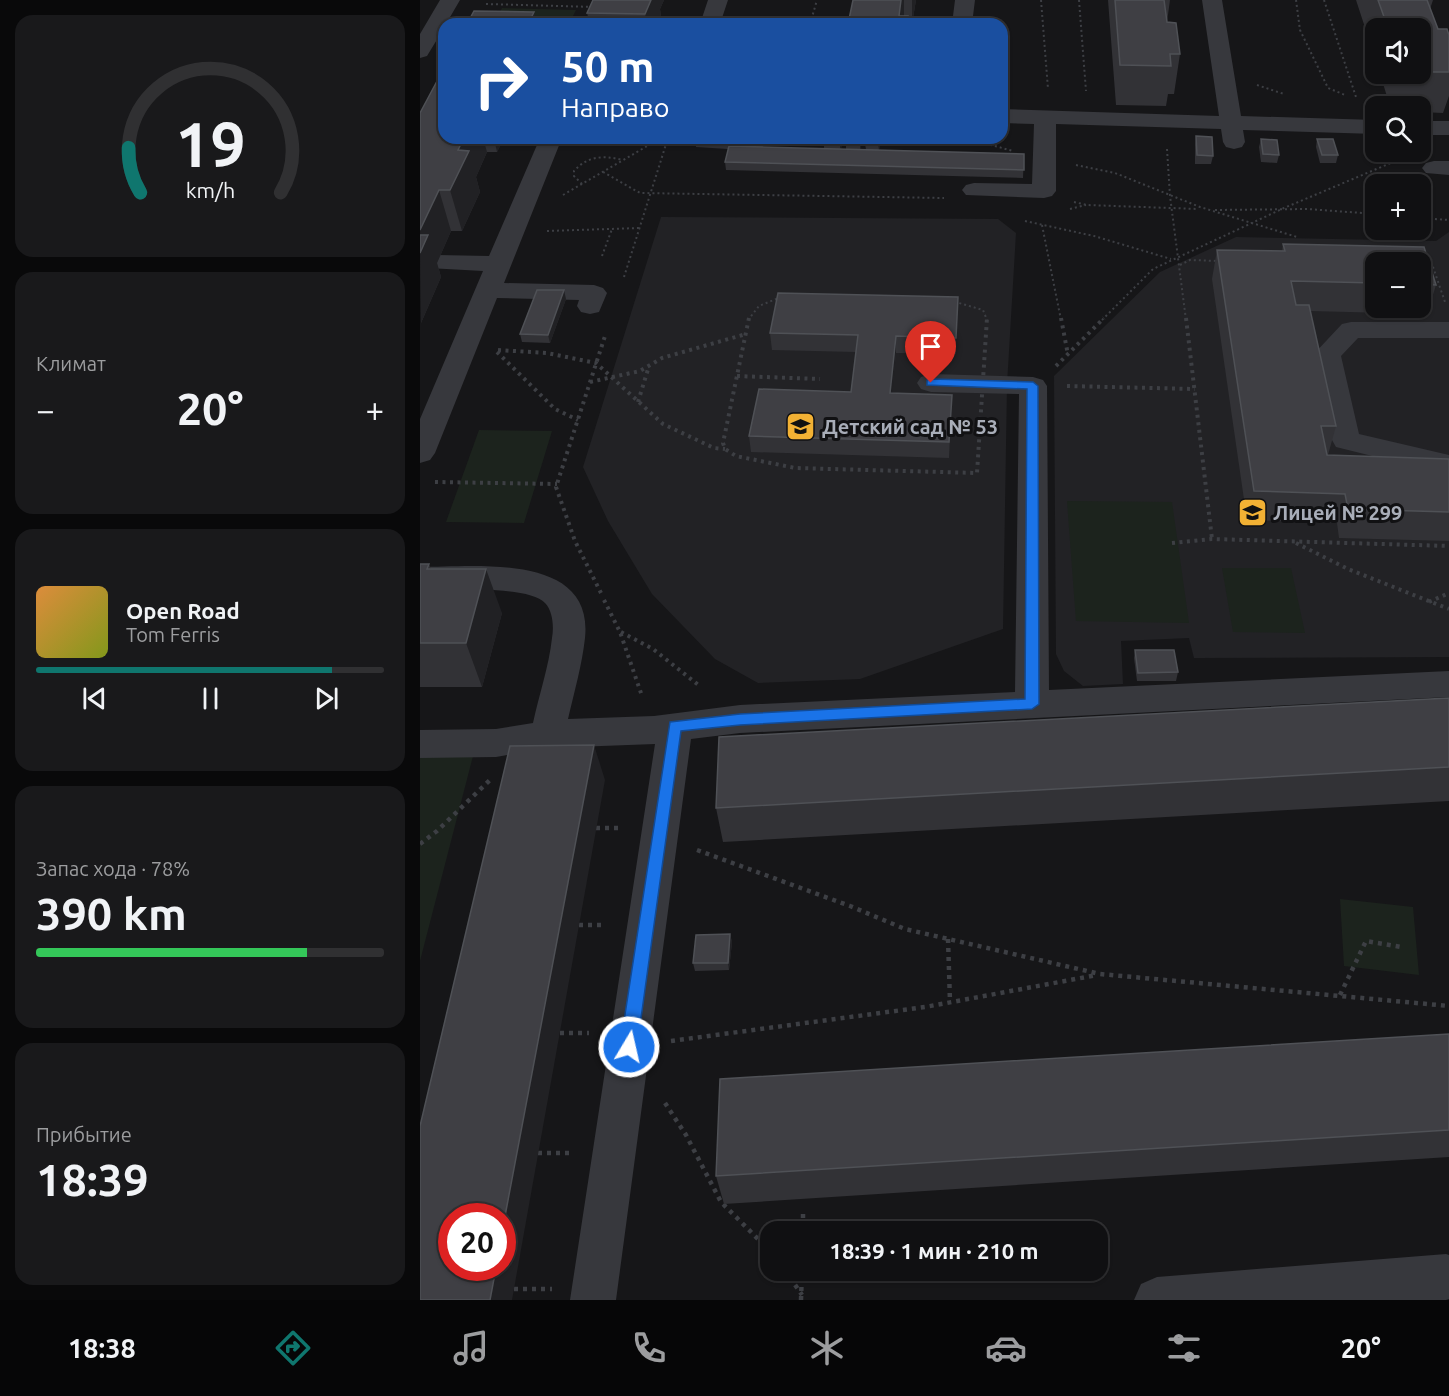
<!DOCTYPE html>
<html lang="ru">
<head>
<meta charset="utf-8">
<style>
  :root { --surface:#101012; --page:#19191b; --text:#f1f3f6; --muted:#9c9d9f; --line:#303032; --accent:#0f766e }
  body { margin:0; font-family:Ubuntu,sans-serif; background:var(--page); color:var(--text); height:100vh; display:flex; flex-direction:column; font-size:22px; white-space:nowrap }
  * { box-sizing:border-box; margin:0 }
  p { font-size:20px; color:var(--muted) }
  .icon { flex:none; width:33px; height:33px; fill:none; stroke:currentColor; stroke-width:2; stroke-linecap:round; stroke-linejoin:round }
  .map { position:relative; flex:1; overflow:hidden }
  .details { display:flex; flex-direction:column; gap:15px; padding:15px; background:#09090a; width:420px }
  .details>* { flex:none }
  .hud { position:absolute; left:18px; top:18px; width:570px; height:126px; border-radius:18px; box-shadow:0 2px 4px #0004,0 0 0 2px var(--line); background:#1a4fa0; color:#fff; overflow:hidden }
  .fabs { position:absolute; left:945px; top:18px; display:grid; gap:12px }
  .fabs a { display:grid; place-items:center; width:66px; height:66px; border-radius:12px; background:var(--surface); box-shadow:0 2px 4px #0004,0 0 0 2px var(--line); font-size:30px }
  .speed { position:absolute; left:18px; top:1203px; display:flex; gap:12px; font-size:30px; font-weight:700; text-align:center }
  .speed>* { display:grid; place-content:center; width:78px; height:78px; border-radius:50%; background:var(--surface); box-shadow:0 2px 4px #0004,0 0 0 2px var(--line); line-height:1 }
  .speed .limit { border:9px solid #d22; background:#fff; color:#111 }
  .pin { position:absolute; display:grid; place-items:center; width:51px; height:51px; color:#fff; margin:-62px -26px; border-radius:50% 50% 50% 0; rotate:-45deg; box-shadow:0 0 6px #0007 }
  .pin .icon { rotate:45deg }
  .me { position:absolute; width:66px; margin:-33px; rotate:9deg; stroke-linejoin:round; filter:drop-shadow(0 0 4px #0008) }
  .turn { display:flex; align-items:center; gap:21px; height:126px; padding:0 24px; font-size:27px }
  .turn .icon { width:78px; height:78px; stroke-width:2.5 }
  .turn b { display:block; font-size:42px; line-height:51px }
  .big { font-size:45px; font-weight:700; line-height:1.1 }
  .details .card { flex:1; display:flex; flex-direction:column; justify-content:center; gap:9px; min-width:0; padding:0 21px; border-radius:18px; background:var(--page) }
  .details .dial { align-items:center; gap:0 }
  .dial svg { height:156px; overflow:visible; fill:none; stroke:var(--line); stroke-width:7; stroke-linecap:round; text-anchor:middle }
  .dial text { fill:var(--text); stroke:none }
  .song { display:flex; align-items:center; gap:18px }
  .cover { width:72px; height:72px; border-radius:9px; background:linear-gradient(135deg,hsl(30 70% 55%),hsl(70 70% 35%)) }
  .played { height:6px; border-radius:3px; background:linear-gradient(90deg,var(--accent) 85%,var(--line) 85%) }
  .keys { display:flex; justify-content:space-around; direction:ltr }
  .heat { display:flex; justify-content:space-between; align-items:center; font-size:33px; direction:ltr }
  .charge { height:9px; border-radius:4px; background:linear-gradient(90deg,#34c759 78%,var(--line) 0) }
  .trip { position:absolute; left:340px; top:1221px; width:348px; height:60px; border-radius:18px; background:var(--surface); box-shadow:0 2px 4px #0004,0 0 0 2px var(--line); font-weight:700; line-height:60px; text-align:center }
  .dock { display:flex; height:96px; justify-content:space-around; align-items:center; background:#060607; color:var(--muted) }
  .dock .icon { width:42px; height:42px }
  .dock .on { color:var(--accent) }
  .dock b { font-size:27px; color:var(--text) }
  main { display:flex; flex:1; min-height:0 }
  .map>svg:first-child { display:block }
  .built { fill:#222225; fill-rule:evenodd }
  .green { fill:#1c231d }
  .lines { fill:none; stroke-linecap:round; stroke-linejoin:round }
  .path-far2 { stroke:#3d3f44; stroke-width:2; stroke-dasharray:2 3; stroke-linecap:butt }
  .path-far1 { stroke:#3d3f44; stroke-width:4; stroke-dasharray:3 4.5; stroke-linecap:butt }
  .path { stroke:#3d3f44; stroke-width:4.5; stroke-dasharray:4 5; stroke-linecap:butt }
  .minor { fill:#37383d; fill-rule:evenodd }
  .wall { fill:#323236; fill-rule:evenodd }
  .shaded-wall { fill:#212124 }
  .building { fill:#3f3f44; stroke:#4f5156; stroke-width:1.5 }
  .route { fill:#1a73e8; stroke:#114b97; stroke-width:1.5 }
  .labels { text-anchor:middle; dominant-baseline:central; stroke-width:6; stroke-linejoin:round; paint-order:stroke }
  .poi-label { font-size:20px; font-weight:bold; fill:#a8adb8; stroke:#111113; text-anchor:start }
</style>
</head>
<body>
<main>
<section class="details">
<div class="card dial"><svg viewBox="0 0 100 80">
<path d="M14 69A42 42 0 1 1 86 69"/>
<path d="M14 69A42 42 0 0 1 8 46" stroke="#0f766e"/>
<text x="50" y="56" font-size="32" font-weight="700">19</text>
<text x="50" y="72" font-size="11">km/h</text>
</svg></div>
<div class="card"><p>Климат</p>
<div class="heat"><a>−</a><b class="big">20°</b><a>+</a></div>
</div>
<div class="card">
<div class="song"><i class="cover"></i><div><b>Open Road</b><p>Tom Ferris</p></div></div>
<div class="played"></div>
<div class="keys"><svg class="icon" aria-label="previous" viewBox="0 0 24 24"><path d="M18 5L8 12l10 7zM5 5v14"/></svg><svg class="icon" aria-label="pause" viewBox="0 0 24 24"><path d="M8 5v14M16 5v14"/></svg><svg class="icon" aria-label="next" viewBox="0 0 24 24"><path d="M6 5l10 7-10 7zM19 5v14"/></svg></div>
</div>
<div class="card"><p>Запас хода · 78%</p><b class="big">390 km</b><div class="charge"></div></div>
<div class="card"><p>Прибытие</p><b class="big">18:39</b></div>
</section>
<div class="map">
<svg width="1029" height="1300" viewBox="0 0 1029 1300">
  <rect width="100%" height="100%" fill="#161618"/>
  <g class="built">
    <path d="M 241,217 L 578,219 L 596,233 L 587,385 L 583,629 L 440,679 L 338,683 L 295,659 L 232,594 L 188,521 L 163,467 Z"/>
    <path d="M 1029,232 L 1029,657 L 774,658 L 769,638 L 701,641 L 703,684 L 663,686 L 644,671 L 636,654 L 634,376 L 740,272 L 816,237 L 1016,241 ZM 956,262 L 1000,262 L 1000,308 L 956,308 Z"/>
  </g>
  <g class="green">
    <path d="M 82,8 L 156,10 L 149,24 L 74,24 Z"/>
    <path d="M 59,430 L 132,431 L 104,523 L 26,522 Z"/>
    <path d="M 647,501 L 752,502 L 769,623 L 656,621 Z"/>
    <path d="M 802,568 L 871,568 L 885,633 L 813,632 Z"/>
    <path d="M 53,756 L 0,961 L 0,757 Z"/>
    <path d="M 920,899 L 993,907 L 999,975 L 924,966 Z"/>
  </g>
  <g class="lines">
    <g class="path-far2">
      <path d="M 621,0 L 628,89"/>
      <path d="M 659,0 L 666,91"/>
      <path d="M 876,0 L 880,30 L 908,88 L 925,95"/>
      <path d="M 904,0 L 936,97"/>
      <path d="M 66,4 L 175,7"/>
      <path d="M 390,24 L 397,0"/>
      <path d="M 837,85 L 864,94"/>
      <path d="M 546,138 L 593,151"/>
      <path d="M 747,149 L 750,196 L 766,320"/>
      <path d="M 656,165 L 695,173 L 780,207 L 877,237"/>
      <path d="M 183,172 L 220,193 L 524,198"/>
      <path d="M 162,184 L 154,176 L 154,171 C 167,156 184,155 202,160"/>
      <path d="M 143,195 L 241,138"/>
      <path d="M 654,202 L 667,205 L 778,209"/>
      <path d="M 650,209 L 666,205"/>
      <path d="M 795,210 L 887,209 L 956,214"/>
      <path d="M 1000,218 L 1029,220"/>
      <path d="M 605,221 L 674,236 L 751,259"/>
      <path d="M 622,225 L 641,320"/>
      <path d="M 127,231 L 219,228"/>
      <path d="M 182,256 L 192,229"/>
      <path d="M 1000,263 L 1012,264 L 1025,302"/>
      <path d="M 760,265 L 770,260 L 799,261"/>
      <path d="M 204,277 L 248,138"/>
      <path d="M 328,320 L 339,306 L 361,297 L 539,303 L 563,310 L 567,320"/>
      <path d="M 682,320 L 733,269 L 864,208 L 985,157"/>
    </g>
    <g class="path-far1">
      <path d="M 329,318 L 303,443 L 305,449 L 316,456 L 375,468 L 557,473 L 567,318"/>
      <path d="M 641,318 L 648,355"/>
      <path d="M 766,318 L 792,539"/>
      <path d="M 78,350 L 127,353 L 176,363 L 243,424 L 294,448 L 305,449"/>
      <path d="M 77,352 L 135,409 L 158,420"/>
      <path d="M 636,366 L 684,318"/>
      <path d="M 317,376 L 400,379"/>
      <path d="M 170,382 L 220,371 L 242,358 L 326,334"/>
      <path d="M 647,386 L 775,389"/>
      <path d="M 218,402 L 229,366"/>
      <path d="M 15,482 L 137,484"/>
      <path d="M 752,543 L 792,539 L 1029,546"/>
      <path d="M 876,543 L 928,569 L 1029,609"/>
      <path d="M 181,593 L 155,541 L 136,487 L 186,333"/>
      <path d="M 184,600 L 200,632 L 222,696"/>
      <path d="M 1009,602 L 1029,593"/>
      <path d="M 201,632 L 233,649 L 281,687"/>
    </g>
    <g class="path">
      <path d="M 176,828 L 199,828"/>
      <path d="M 0,844 L 17,831 L 70,780"/>
      <path d="M 277,850 L 430,906 L 485,929 L 680,974 L 1029,1006"/>
      <path d="M 159,925 L 185,925"/>
      <path d="M 528,939 L 530,1002"/>
      <path d="M 920,995 L 946,941 L 981,947"/>
      <path d="M 140,1033 L 169,1033"/>
      <path d="M 251,1041 L 505,1007 L 677,975"/>
      <path d="M 245,1103 L 266,1135 L 301,1202 L 351,1252"/>
      <path d="M 118,1153 L 150,1153"/>
      <path d="M 383,1214 L 383,1232"/>
      <path d="M 365,1270 L 382,1295"/>
      <path d="M 94,1289 L 132,1289"/>
      <path d="M 381,1300 L 382,1270"/>
    </g>
    <g class="minor">
      <path d="M 20,0 L 40,0 L 26,24 L 24,24 L 24,28 L 7,56 L 0,58 L 0,34 Z"/>
      <path d="M 288,0 L 308,0 L 300,24 L 280,24 Z"/>
      <path d="M 535,0 L 555,0 L 552,24 L 532,24 Z"/>
      <path d="M 782,0 L 802,0 L 821,116 L 956,120 L 956,134 L 823,130 L 825,142 L 822,147 L 814,149 L 806,147 L 803,142 L 801,129 L 636,124 L 636,191 L 632,196 L 624,198 L 546,195 L 542,190 L 546,185 L 554,183 L 612,184 L 614,124 L 582,123 L 582,109 L 799,116 Z"/>
      <rect x="1000" y="121" width="29" height="14"/>
      <path d="M 120,138 L 142,138 L 84,283 L 174,285 L 183,288 L 187,293 L 179,312 L 170,314 L 161,312 L 157,306 L 159,300 L 77,298 L 15,453 L 10,460 L 0,463 L 0,419 L 63,271 L 8,268 L 4,263 L 8,258 L 17,255 L 69,256 Z"/>
      <path d="M 1014,161 L 1029,161 L 1029,175 L 1006,173 L 1002,168 L 1006,163 Z"/>
      <path d="M 931,322 L 1029,322 L 1029,338 L 938,338 L 921,356 L 939,434 L 1029,455 L 1029,475 L 916,447 L 912,440 L 893,355 L 922,324 Z"/>
      <path d="M 511,374 L 613,377 L 623,380 L 627,386 L 629,690 L 1029,671 L 1029,697 L 320,733 L 271,739 L 196,1300 L 150,1300 L 235,744 L 128,748 L 76,757 L 0,758 L 0,730 L 76,729 L 113,723 C 119,695 129,666 132,638 C 134,627 133,611 125,603 C 109,585 26,590 0,589 L 0,567 C 55,567 174,552 165,638 C 162,665 154,693 148,719 L 234,716 L 320,705 L 595,692 L 599,394 L 511,392 L 501,389 L 497,383 L 501,377 Z"/>
      <path d="M 1026,1254 L 1029,1255 L 1029,1299 L 1026,1300 L 714,1300 L 721,1284 L 737,1277 Z"/>
    </g>
  </g>
  <g class="wall">
    <path d="M 173,0 L 244,0 L 240,9 L 242,24 L 170,24 L 167,13 Z"/>
    <path d="M 433,0 L 496,0 L 492,24 L 428,24 Z"/>
    <path d="M 688,0 L 750,0 L 747,22 L 760,54 L 754,94 L 748,94 L 746,106 L 696,105 Z"/>
    <path d="M 936,0 L 1013,0 L 1010,9 L 1018,29 L 1029,35 L 1029,96 L 1023,113 L 1000,112 L 1000,106 L 970,106 L 960,74 L 1000,74 L 1000,28 L 956,28 L 956,61 Z"/>
    <path d="M 0,113 L 24,138 L 84,138 L 77,152 L 67,152 L 56,177 L 60,192 L 42,231 L 31,231 L 17,263 L 21,277 L 1,323 Z"/>
    <path d="M 776,136 L 793,156 L 791,164 L 775,164 L 775,144 Z"/>
    <path d="M 276,138 L 345,138 L 343,147 L 404,149 L 404,143 L 405,138 L 423,138 L 421,149 L 426,149 L 426,142 L 443,138 L 440,150 L 446,150 L 445,143 L 461,138 L 459,150 L 604,154 L 603,178 L 306,170 L 305,162 L 308,149 L 276,147 ZM 326,140 L 327,147 L 311,146 L 311,145 L 324,146 Z"/>
    <path d="M 841,139 L 859,155 L 857,163 L 841,162 L 839,147 Z"/>
    <path d="M 897,139 L 918,155 L 916,163 L 900,163 L 896,147 Z"/>
    <path d="M 863,244 L 1004,247 L 1016,285 L 1007,314 L 890,311 L 916,426 L 908,455 L 1029,459 L 1029,541 L 919,538 L 917,523 L 827,520 L 792,279 L 797,250 L 862,251 ZM 956,262 L 1000,262 L 1000,308 L 956,308 Z"/>
    <path d="M 538,297 L 536,354 L 476,353 L 472,393 L 531,411 L 529,458 L 331,452 L 329,436 L 431,392 L 436,352 L 352,350 L 350,333 Z"/>
    <path d="M 146,299 L 130,343 L 102,342 L 100,334 Z"/>
    <path d="M 0,564 L 9,564 L 11,569 L 82,613 L 62,687 L 0,687 Z"/>
    <path d="M 715,650 L 758,672 L 756,681 L 717,681 L 714,658 Z"/>
    <path d="M 1029,698 L 1029,801 L 303,842 L 296,808 Z"/>
    <path d="M 310,934 L 312,942 L 309,970 L 275,971 L 273,963 Z"/>
    <path d="M 1029,1034 L 1029,1157 L 304,1204 L 296,1176 Z"/>
  </g>
  <g class="shaded-wall">
    <path d="M 231,0 L 244,0 L 240,9 L 242,24 L 227,24 L 225,14 Z"/>
    <path d="M 481,0 L 484,0 L 484,24 L 479,16 Z"/>
    <path d="M 492,0 L 496,0 L 492,24 Z"/>
    <path d="M 114,12 L 117,24 L 108,24 Z"/>
    <path d="M 44,138 L 63,138 L 67,152 L 56,177 L 60,192 L 42,231 L 30,190 L 38,150 Z"/>
    <path d="M 74,138 L 84,138 L 77,152 Z"/>
    <path d="M 323,138 L 327,138 L 324,146 Z"/>
    <path d="M 343,138 L 345,138 L 343,149 L 342,141 Z"/>
    <path d="M 421,138 L 423,138 L 420,152 L 420,144 Z"/>
    <path d="M 441,138 L 443,138 L 440,151 L 440,143 Z"/>
    <path d="M 459,138 L 461,138 L 459,151 L 458,143 Z"/>
    <path d="M 19,190 L 31,231 L 17,263 L 21,277 L 1,323 L 0,230 Z"/>
    <path d="M 144,290 L 146,299 L 130,343 L 128,335 Z"/>
    <path d="M 538,297 L 538,314 L 536,354 L 536,338 Z"/>
    <path d="M 476,336 L 476,353 L 471,409 L 470,393 Z"/>
    <path d="M 66,569 L 82,613 L 62,687 L 46,643 Z"/>
    <path d="M 174,745 L 185,780 L 92,1300 L 70,1300 L 76,1268 L 82,1268 L 82,1232 Z"/>
    <path d="M 310,934 L 312,942 L 309,970 L 308,963 Z"/>
  </g>
  <g class="building">
    <path d="M 173,0 L 231,0 L 225,14 L 167,13 Z"/>
    <path d="M 433,0 L 481,0 L 479,16 L 488,16 L 487,24 L 428,24 Z"/>
    <path d="M 695,0 L 744,0 L 747,22 L 756,23 L 760,54 L 750,54 L 751,66 L 700,65 Z"/>
    <path d="M 958,0 L 1007,0 L 1018,29 L 1027,29 L 1029,35 L 1029,72 L 1000,72 L 1000,28 L 968,28 Z"/>
    <path d="M 54,11 L 114,12 L 108,24 L 47,24 Z"/>
    <path d="M 24,68 L 24,138 L 44,138 L 38,150 L 49,151 L 30,190 L 19,190 L 0,230 L 0,113 Z"/>
    <path d="M 776,136 L 792,137 L 793,156 L 777,155 Z"/>
    <path d="M 276,138 L 310,138 L 309,141 Z"/>
    <path d="M 327,138 L 343,138 L 342,141 L 326,141 Z"/>
    <path d="M 405,138 L 421,138 L 420,144 L 404,143 Z"/>
    <path d="M 427,138 L 441,138 L 440,143 L 426,142 Z"/>
    <path d="M 447,138 L 459,138 L 458,143 L 445,143 Z"/>
    <path d="M 841,139 L 857,140 L 859,155 L 843,154 Z"/>
    <path d="M 897,139 L 913,139 L 918,155 L 902,155 Z"/>
    <path d="M 309,146 L 604,154 L 604,170 L 305,162 Z"/>
    <path d="M 0,235 L 8,235 L 0,253 Z"/>
    <path d="M 863,244 L 1004,247 L 1016,285 L 1000,284 L 1000,262 L 956,262 L 956,283 L 871,281 L 876,305 L 889,305 L 916,426 L 901,426 L 907,455 L 1029,459 L 1029,512 L 928,509 L 925,494 L 834,491 L 797,250 L 865,251 Z"/>
    <path d="M 117,290 L 144,290 L 128,335 L 100,334 Z"/>
    <path d="M 358,293 L 538,297 L 536,338 L 476,336 L 470,393 L 532,395 L 529,442 L 329,436 L 339,389 L 431,392 L 438,335 L 350,333 Z"/>
    <path d="M 0,564 L 9,564 L 7,569 L 66,569 L 46,643 L 0,643 Z"/>
    <path d="M 715,650 L 754,650 L 758,672 L 718,673 Z"/>
    <path d="M 1029,698 L 1029,767 L 296,808 L 299,737 Z"/>
    <path d="M 174,745 L 82,1232 L 82,1216 L 32,1216 L 32,1268 L 76,1268 L 70,1300 L 0,1300 L 0,1126 L 90,746 Z"/>
    <path d="M 310,934 L 308,963 L 273,963 L 276,935 Z"/>
    <path d="M 1029,1034 L 1029,1130 L 296,1176 L 300,1079 Z"/>
  </g>
  <path class="route" d="M 511,379 L 613,382 L 618,386 L 619,704 L 612,709 L 320,725 L 261,731 L 217,1047 L 215,1053 L 209,1055 L 203,1053 L 200,1047 L 250,722 L 320,714 L 605,699 L 607,389 L 507,385 L 507,380 Z"/>
  <defs>
    <symbol id="school-square" viewBox="-11 -11 22 22"><rect x="-9" y="-9" width="18" height="18" rx="4" fill="#f2b134" stroke="#111113"/><path d="M0-5L7-2L0 1L-7-2ZM-4 1L0 2.5L4 1V4Q0 6-4 4Z" fill="#111"/></symbol>
  </defs>
  <g fill-rule="evenodd">
    <use href="#school-square" x="364" y="410" width="33" height="33"/>
    <use href="#school-square" x="816" y="496" width="33" height="33"/>
  </g>
  <g class="labels">
    <g class="poi-label">
      <text x="402" y="426">Детский сад № 53</text>
      <text x="853" y="512">Лицей № 299</text>
    </g>
  </g>
</svg>
<div class="fabs">
<a><svg class="icon" aria-label="sound" viewBox="0 0 24 24"><path d="M4 9h4l5-4v14l-5-4H4zM17 9q2 3 0 6"/></svg></a>
<a><svg class="icon" aria-label="search" viewBox="0 0 24 24"><circle cx="10" cy="10" r="6"/><path d="M15 15l6 6"/></svg></a>
<a>+</a>
<a>−</a>
</div>
<div class="speed"><div class="limit">20</div></div>
<div class="pin" style="left:511px;top:383px;background:#d93025"><svg class="icon" aria-label="arrive" viewBox="0 0 24 24"><path d="M6 21V4h12l-3 4 3 4H6"/></svg></div>
<svg class="me" style="left:209px;top:1047px" viewBox="-20 -20 40 40"><circle r="17" fill="#1a73e8" stroke="#fff" stroke-width="3"/><path d="M0-11L8 9 0 5-8 9z" fill="#fff"/></svg>
<div class="trip">18:39 · 1 мин · 210 m</div>
<div class="hud">
<div class="turn"><svg class="icon" aria-label="right" viewBox="0 0 24 24"><path d="M7 20v-9h11M14 6l5 5-5 5"/></svg><div><b>50 m</b>Направо</div></div>
</div>
</div>
</main>
<nav class="dock">
<b>18:38</b>
<svg class="icon on" aria-label="directions" viewBox="0 0 24 24"><path d="M12 3l9 9-9 9-9-9zM9 14v-3h6M13 9l2 2-2 2"/></svg>
<svg class="icon" aria-label="music" viewBox="0 0 24 24"><path d="M9 18V5l10-2v13"/><circle cx="6" cy="18" r="3"/><circle cx="16" cy="16" r="3"/></svg>
<svg class="icon" aria-label="phone" viewBox="0 0 24 24"><path d="M5 4h4l2 5-3 2q2 4 5 5l2-3 5 2v4C11 20 4 13 5 4z"/></svg>
<svg class="icon" aria-label="climate" viewBox="0 0 24 24"><path d="M12 3v18M4 7l16 10M4 17L20 7"/></svg>
<svg class="icon" aria-label="car" viewBox="0 0 24 24"><path d="M5 17H2v-5l4-1 3-4h7l3 4 3 1v5h-3M9 17h6M6 11h13"/><circle cx="7" cy="17" r="2"/><circle cx="17" cy="17" r="2"/></svg>
<svg class="icon" aria-label="filters" viewBox="0 0 24 24"><path d="M4 7h16M4 17h16"/><circle cx="9" cy="7" r="2"/><circle cx="15" cy="17" r="2"/></svg>
<b>20°</b>
</nav>
</body>
</html>
